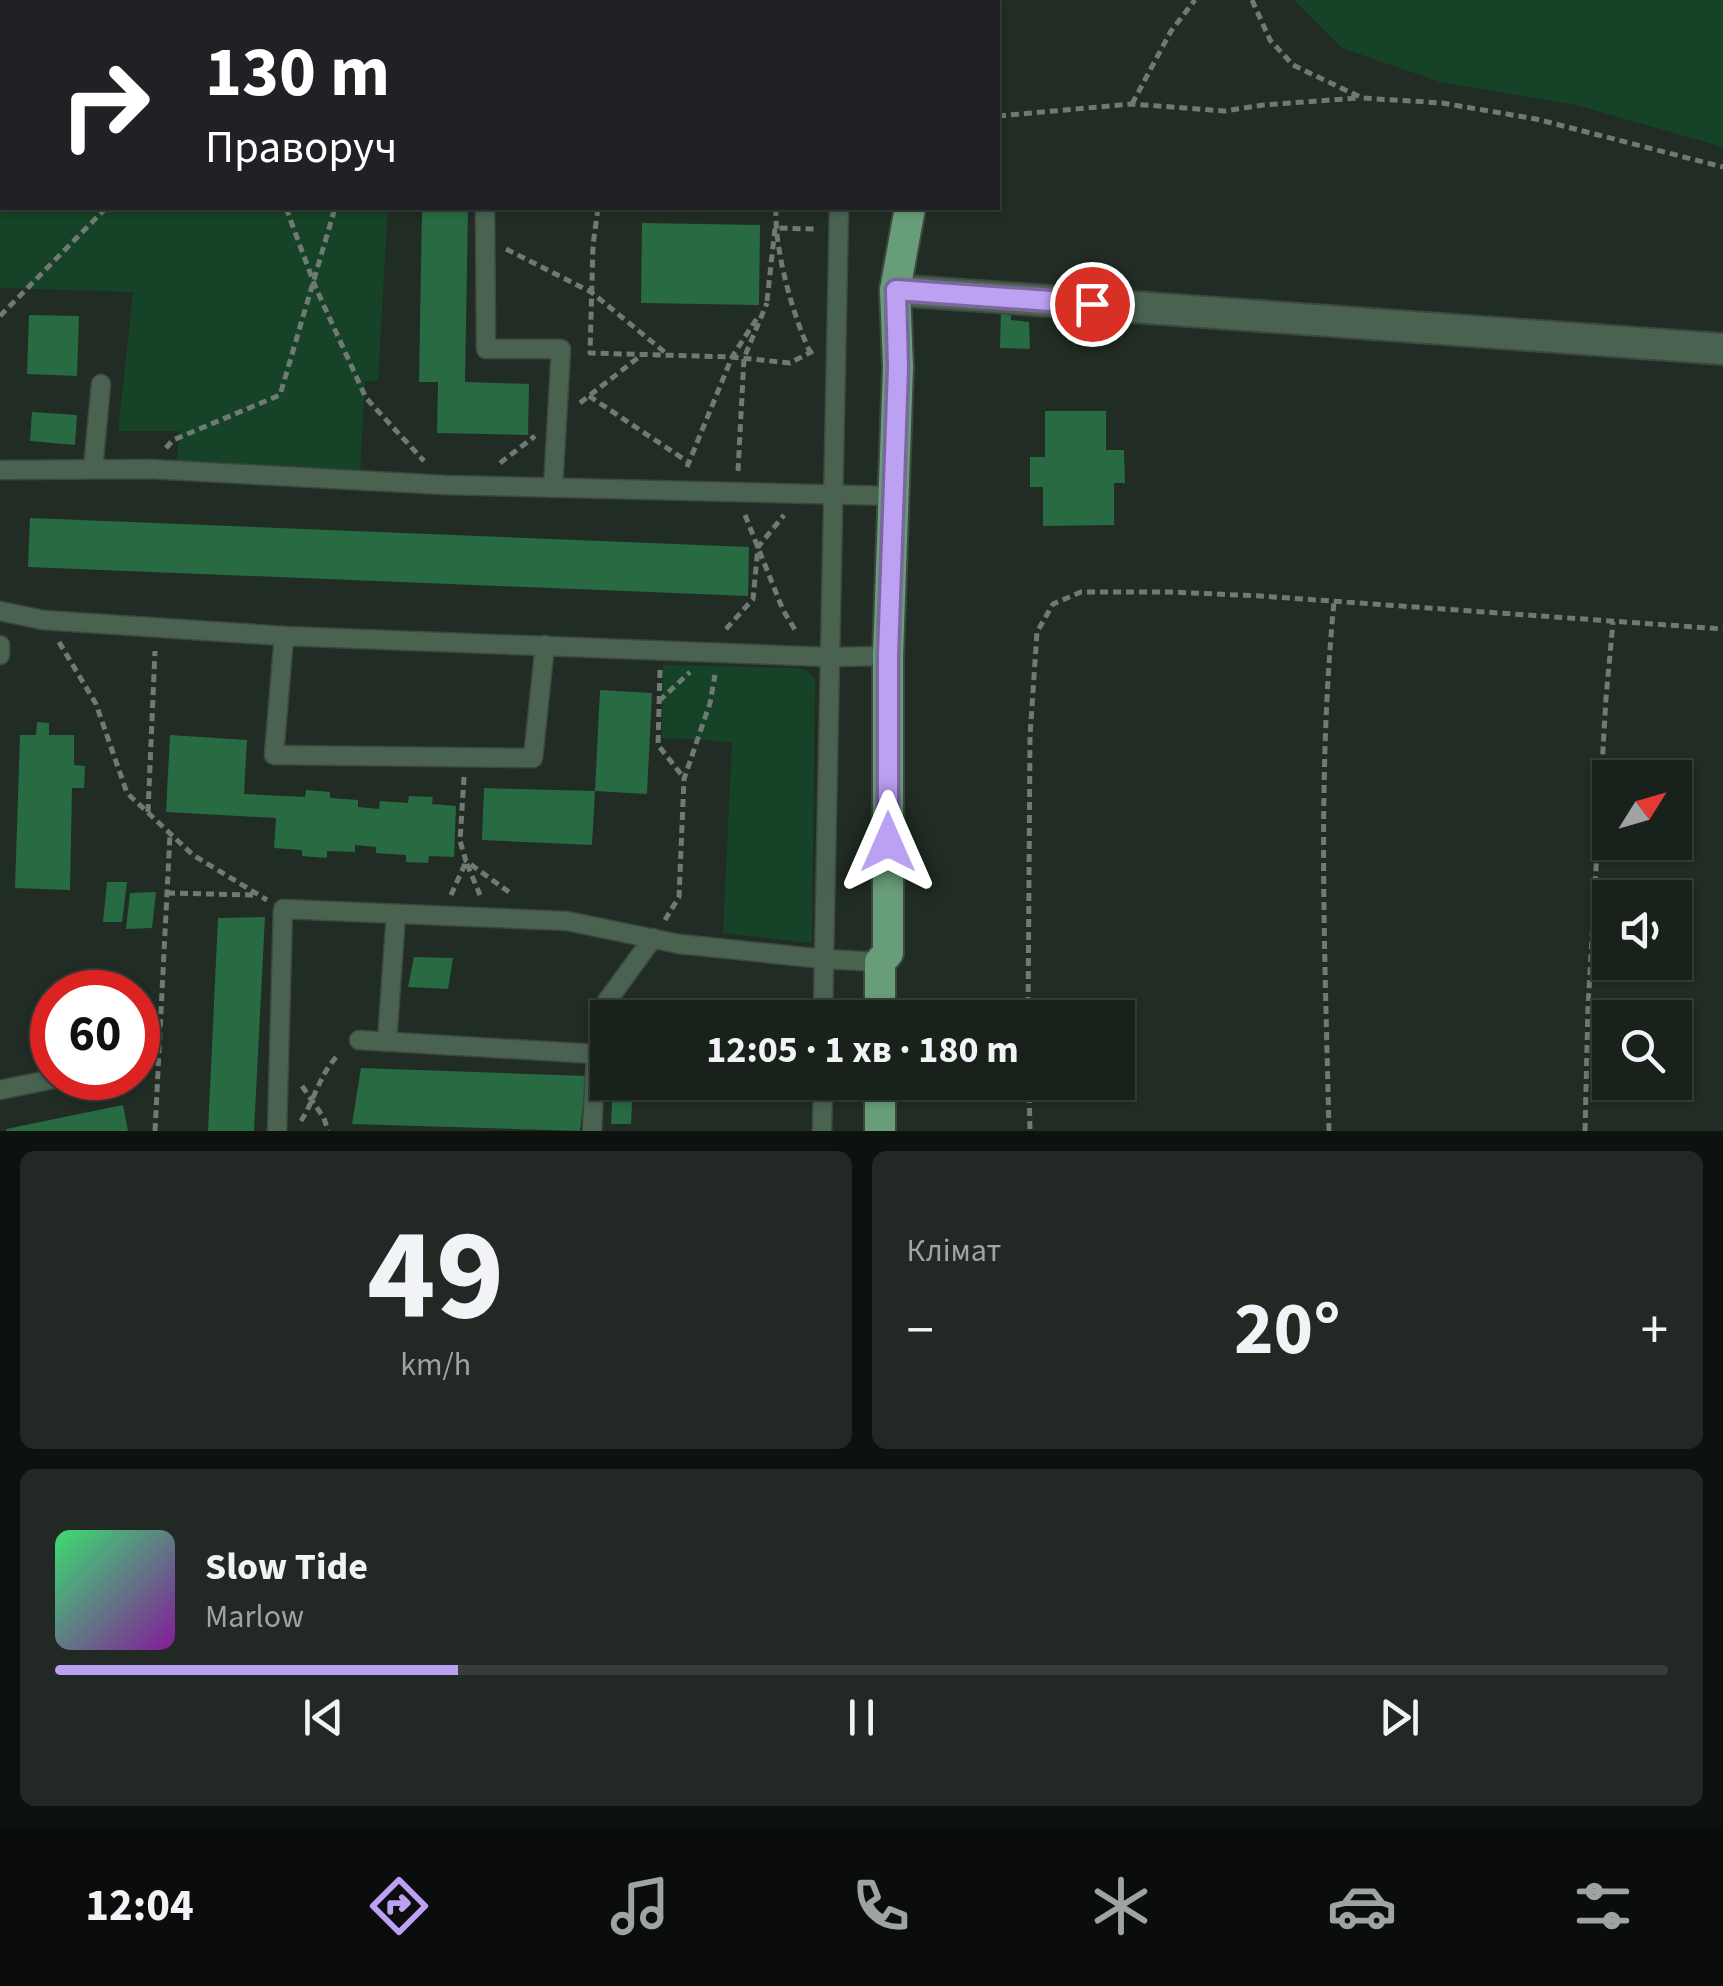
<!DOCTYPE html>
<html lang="uk">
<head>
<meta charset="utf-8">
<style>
  :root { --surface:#19211b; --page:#222924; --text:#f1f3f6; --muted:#9fa3a3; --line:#373e3a; --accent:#bca0f2 }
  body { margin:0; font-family:"Source Sans 3",sans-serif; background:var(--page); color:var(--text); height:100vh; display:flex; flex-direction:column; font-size:38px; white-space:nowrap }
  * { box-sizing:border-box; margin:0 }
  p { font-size:32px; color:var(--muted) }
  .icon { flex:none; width:55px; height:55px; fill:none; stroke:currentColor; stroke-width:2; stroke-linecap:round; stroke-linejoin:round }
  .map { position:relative; height:1131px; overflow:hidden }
  .details { display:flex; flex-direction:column; gap:20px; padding:20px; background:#0e120f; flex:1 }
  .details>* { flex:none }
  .hud { position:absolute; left:0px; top:0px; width:1000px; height:210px; box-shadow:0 2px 8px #0004,0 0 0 2px var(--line); background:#202124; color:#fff; overflow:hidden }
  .needle { width:65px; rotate:53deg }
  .buttons { position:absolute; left:1592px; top:760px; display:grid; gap:20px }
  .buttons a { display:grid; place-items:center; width:100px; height:100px; border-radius:0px; background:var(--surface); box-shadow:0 2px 8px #0004,0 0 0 2px var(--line); font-size:50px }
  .speed { position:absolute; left:30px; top:970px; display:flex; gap:20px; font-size:50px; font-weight:700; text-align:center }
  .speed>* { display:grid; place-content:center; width:130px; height:130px; border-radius:50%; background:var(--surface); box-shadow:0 2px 8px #0004,0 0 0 2px var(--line); line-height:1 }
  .speed .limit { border:15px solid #d22; background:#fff; color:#111 }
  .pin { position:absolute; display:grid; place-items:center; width:85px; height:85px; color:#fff; margin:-42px; border:5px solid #fff; border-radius:50%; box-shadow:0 2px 10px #0007 }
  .me { position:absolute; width:110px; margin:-55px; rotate:0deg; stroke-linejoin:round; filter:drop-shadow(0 0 8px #0008) }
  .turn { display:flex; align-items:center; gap:35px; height:210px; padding:0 40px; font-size:45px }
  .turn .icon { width:130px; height:130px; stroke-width:2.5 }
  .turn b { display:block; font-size:70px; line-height:85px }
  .big { font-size:75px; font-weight:700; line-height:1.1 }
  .details .widget { flex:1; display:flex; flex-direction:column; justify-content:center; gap:15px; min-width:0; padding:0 35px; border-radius:15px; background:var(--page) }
  .details .dial { align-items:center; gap:0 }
  .dial b { font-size:130px; line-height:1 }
  .song { display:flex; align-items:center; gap:30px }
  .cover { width:120px; height:120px; border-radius:15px; background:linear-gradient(135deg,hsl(140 70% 55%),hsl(290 70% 35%)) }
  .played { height:10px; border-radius:5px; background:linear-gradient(90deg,var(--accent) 25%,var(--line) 25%) }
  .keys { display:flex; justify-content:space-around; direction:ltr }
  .heat { display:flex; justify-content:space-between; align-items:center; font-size:55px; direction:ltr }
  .details .tiles { flex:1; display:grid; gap:20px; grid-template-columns:1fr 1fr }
  .widget:last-child { grid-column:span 2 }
  .trip { position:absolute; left:590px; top:1000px; width:545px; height:100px; border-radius:0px; background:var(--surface); box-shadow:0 2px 8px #0004,0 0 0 2px var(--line); font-weight:700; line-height:100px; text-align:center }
  .menu { display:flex; height:160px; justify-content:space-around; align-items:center; background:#0a0d0b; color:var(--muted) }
  .menu .icon { width:70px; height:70px }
  .menu .on { color:var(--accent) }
  .menu b { font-size:45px; color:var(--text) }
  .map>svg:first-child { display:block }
  .green { fill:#164227 }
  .building { fill:#286a42 }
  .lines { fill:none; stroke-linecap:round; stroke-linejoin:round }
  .service-casing { stroke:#3e4841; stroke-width:21 }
  .minor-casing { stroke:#3e4841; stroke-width:34 }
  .primary-casing { stroke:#3e4841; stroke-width:34 }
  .path { stroke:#707a73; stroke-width:5; stroke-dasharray:8 5; stroke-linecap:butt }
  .service { stroke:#4a6351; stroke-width:18 }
  .minor { stroke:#4a6351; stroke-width:30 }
  .primary { stroke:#679d78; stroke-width:30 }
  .route-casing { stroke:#7a689d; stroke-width:25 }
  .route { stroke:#bca0f2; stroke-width:18 }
</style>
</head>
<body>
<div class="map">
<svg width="1723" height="1131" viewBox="0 0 1723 1131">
  <rect width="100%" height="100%" fill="#212c24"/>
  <g class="green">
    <path d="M 0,0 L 274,0 L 275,2 L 2,2 L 2,208 L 388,208 L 378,380 L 365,382 L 360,473 L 176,466 L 180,431 L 118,431 L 133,292 L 0,288 Z"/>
    <path d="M 1294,0 L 1723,0 L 1723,147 L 1576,105 L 1440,82 L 1342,48 Z"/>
    <path d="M 663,665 L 798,668 L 808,671 L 815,679 L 812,943 L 723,933 L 732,742 L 662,738 Z"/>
  </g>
  <g class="building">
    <path d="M 422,208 L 468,208 L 465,382 L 529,384 L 528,435 L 437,433 L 438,382 L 419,382 Z"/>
    <path d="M 642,223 L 760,225 L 759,305 L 641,303 Z"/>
    <path d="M 1001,310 L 1011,311 L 1011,320 L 1029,322 L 1030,349 L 1000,348 Z"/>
    <path d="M 29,315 L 79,316 L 77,376 L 27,374 Z"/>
    <path d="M 1045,411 L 1106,411 L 1106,450 L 1124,450 L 1125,483 L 1114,483 L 1114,525 L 1043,526 L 1043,487 L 1030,487 L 1030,457 L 1045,457 Z"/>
    <path d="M 32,412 L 77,415 L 75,445 L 30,441 Z"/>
    <path d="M 30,518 L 749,547 L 748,596 L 28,567 Z"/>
    <path d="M 600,690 L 652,693 L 647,794 L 595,791 Z"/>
    <path d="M 37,722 L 49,723 L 49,735 L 74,735 L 74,765 L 85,766 L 84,788 L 72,788 L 70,890 L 15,888 L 20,735 L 36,735 Z"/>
    <path d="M 170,735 L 247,740 L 244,794 L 305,797 L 306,790 L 330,792 L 330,798 L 358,800 L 358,807 L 379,809 L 380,801 L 408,803 L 409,796 L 433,797 L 432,804 L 456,806 L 454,857 L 429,856 L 428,863 L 406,862 L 406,855 L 376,853 L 376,847 L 355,845 L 355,852 L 327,851 L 327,858 L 302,856 L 302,850 L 274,848 L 276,818 L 166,812 Z"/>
    <path d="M 484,788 L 595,791 L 592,845 L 482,840 Z"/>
    <path d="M 107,882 L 127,882 L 122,922 L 103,922 Z"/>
    <path d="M 156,892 L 152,928 L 126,929 L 130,893 Z"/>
    <path d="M 265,917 L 254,1131 L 208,1131 L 218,918 Z"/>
    <path d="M 414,957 L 453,958 L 448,989 L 408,987 Z"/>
    <path d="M 361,1068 L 586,1076 L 580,1131 L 352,1124 Z"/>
    <path d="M 613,1082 L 633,1082 L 631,1124 L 611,1124 Z"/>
    <path d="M 123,1105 L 128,1131 L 6,1131 L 6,1129 Z"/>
  </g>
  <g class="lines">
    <defs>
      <g id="service">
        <path d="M 838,0 L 838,2"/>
        <path d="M 485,208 L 486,349 L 561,349 L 553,488"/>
        <path d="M 839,208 L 824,959 L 880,962"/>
        <path d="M 93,469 L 101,384"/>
        <path d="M 0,470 L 150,469 L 446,485 L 892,496"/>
        <path d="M 0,611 L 43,620 L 284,636 L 829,657 L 888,656"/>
        <path d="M 284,636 L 274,755 L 533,758 L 545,645"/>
        <path d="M 0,645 L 0,655"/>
        <path d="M 359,1040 L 596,1054 L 592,1131"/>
        <path d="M 387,1042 L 396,914"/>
        <path d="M 596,1054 L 607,1001 L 653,938"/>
        <path d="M 0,1090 L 58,1078"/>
        <path d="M 277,1131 L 283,909 L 567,921 L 679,944 L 824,959 L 823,1018"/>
        <path d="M 822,1131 L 823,1082"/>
      </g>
      <path id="minor" d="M 895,290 L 1723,349"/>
      <g id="primary">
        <path d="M 897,0 L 897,2"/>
        <path d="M 880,1018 L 880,962 L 888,953 L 888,656 L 898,367 L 895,290 L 910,208"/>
        <path d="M 880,1131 L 880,1082"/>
      </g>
    </defs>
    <use href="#service" class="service-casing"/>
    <use href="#minor" class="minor-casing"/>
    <use href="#primary" class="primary-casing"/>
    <g class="path">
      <path d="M 183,0 L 184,2"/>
      <path d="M 1252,0 L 1270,40 L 1293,65 L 1362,98 L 1442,103 L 1536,119 L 1723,167"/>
      <path d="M 253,2 L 255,0"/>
      <path d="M 504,2 L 504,0"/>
      <path d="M 1132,104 L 1171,31 L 1195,0"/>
      <path d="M 998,116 L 1132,104 L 1224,111 L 1263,105 L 1358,98"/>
      <path d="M 0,207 L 2,206"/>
      <path d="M 286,208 L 315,286 L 366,398 L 424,461"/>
      <path d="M 598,208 L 593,245 L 590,353 L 732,357 L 790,363 L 813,351"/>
      <path d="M 776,208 C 774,249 793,317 811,354"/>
      <path d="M 506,249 L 591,292 L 667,354"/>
      <path d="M 767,301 L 775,228 L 815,229"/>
      <path d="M 0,316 L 106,208"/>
      <path d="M 589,396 L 688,462"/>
      <path d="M 580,403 L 639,357"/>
      <path d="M 166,448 L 173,440 L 280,395 L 335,208"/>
      <path d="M 500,463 L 535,436"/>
      <path d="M 687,467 L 732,357 L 759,315"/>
      <path d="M 738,471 L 744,358 L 767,303"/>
      <path d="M 745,515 L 783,610 L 797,633"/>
      <path d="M 726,629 L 753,599 L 758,547 L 784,515"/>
      <path d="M 59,642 L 96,704 L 127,793 L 193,855 L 267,900"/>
      <path d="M 660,670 L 658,745 L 684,778"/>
      <path d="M 659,701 L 690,672"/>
      <path d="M 464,777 L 460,841 L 466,861 L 513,895"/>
      <path d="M 148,812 L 155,651"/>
      <path d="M 467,864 L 480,895"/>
      <path d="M 167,893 L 254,895"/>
      <path d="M 451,895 L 465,864"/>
      <path d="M 665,920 L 679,897 L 684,779 L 710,703 L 715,675"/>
      <path d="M 1028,1018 L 1030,736 L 1037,632 L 1053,604 L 1081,592 L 1170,592 L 1261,596 L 1723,629"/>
      <path d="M 1029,1082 L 1030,1131"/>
      <path d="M 302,1086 L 324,1118 L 328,1131"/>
      <path d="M 301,1121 C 314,1101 322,1068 340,1054"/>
      <path d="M 155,1131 L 170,834"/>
      <path d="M 1329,1131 C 1325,955 1317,777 1334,602"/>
      <path d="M 1585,1131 L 1588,1006 L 1606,698 L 1613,622"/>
    </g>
    <use href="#service" class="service"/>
    <use href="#minor" class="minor"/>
    <use href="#primary" class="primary"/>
  </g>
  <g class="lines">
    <defs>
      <path id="route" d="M 888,842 L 888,656 L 898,368 L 896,290 L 1092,304"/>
    </defs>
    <use href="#route" class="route-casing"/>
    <use href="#route" class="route"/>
  </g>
</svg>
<div class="buttons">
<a><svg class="needle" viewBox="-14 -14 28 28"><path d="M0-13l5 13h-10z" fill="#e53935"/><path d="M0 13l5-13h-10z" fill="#9fa3a3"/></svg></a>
<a><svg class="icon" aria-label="sound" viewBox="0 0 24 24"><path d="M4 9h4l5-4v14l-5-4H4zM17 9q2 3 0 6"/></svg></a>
<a><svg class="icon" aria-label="search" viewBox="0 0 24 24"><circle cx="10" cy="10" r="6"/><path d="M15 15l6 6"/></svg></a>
</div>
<div class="speed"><div class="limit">60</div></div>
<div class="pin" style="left:1092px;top:304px;background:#d93025"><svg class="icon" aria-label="arrive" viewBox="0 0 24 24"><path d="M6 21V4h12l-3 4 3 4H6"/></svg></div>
<svg class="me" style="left:888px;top:842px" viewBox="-20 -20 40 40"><path d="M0-17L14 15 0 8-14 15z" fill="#bca0f2" stroke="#fff" stroke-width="4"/></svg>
<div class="trip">12:05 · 1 хв · 180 m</div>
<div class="hud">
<div class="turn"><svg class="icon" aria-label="right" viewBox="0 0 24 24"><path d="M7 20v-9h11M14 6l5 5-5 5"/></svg><div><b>130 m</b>Праворуч</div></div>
</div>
</div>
<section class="details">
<div class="tiles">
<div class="widget dial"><b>49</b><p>km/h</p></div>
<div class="widget"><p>Клімат</p>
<div class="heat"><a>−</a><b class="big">20°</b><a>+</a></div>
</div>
<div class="widget">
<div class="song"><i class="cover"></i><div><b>Slow Tide</b><p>Marlow</p></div></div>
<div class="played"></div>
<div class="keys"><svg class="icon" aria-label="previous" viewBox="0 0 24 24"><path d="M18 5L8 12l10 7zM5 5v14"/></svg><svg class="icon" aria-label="pause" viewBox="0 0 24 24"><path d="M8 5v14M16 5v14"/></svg><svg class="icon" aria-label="next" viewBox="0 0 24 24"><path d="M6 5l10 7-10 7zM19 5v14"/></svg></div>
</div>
</div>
</section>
<nav class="menu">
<b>12:04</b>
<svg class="icon on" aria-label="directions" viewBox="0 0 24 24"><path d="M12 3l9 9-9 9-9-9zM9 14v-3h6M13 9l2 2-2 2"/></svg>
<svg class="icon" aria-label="music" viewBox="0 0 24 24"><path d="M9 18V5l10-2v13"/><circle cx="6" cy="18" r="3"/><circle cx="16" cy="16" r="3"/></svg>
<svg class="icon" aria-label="phone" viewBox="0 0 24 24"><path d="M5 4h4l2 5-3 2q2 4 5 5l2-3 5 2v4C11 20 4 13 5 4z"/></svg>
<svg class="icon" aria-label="climate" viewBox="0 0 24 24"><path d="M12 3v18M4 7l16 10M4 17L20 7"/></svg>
<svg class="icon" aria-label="car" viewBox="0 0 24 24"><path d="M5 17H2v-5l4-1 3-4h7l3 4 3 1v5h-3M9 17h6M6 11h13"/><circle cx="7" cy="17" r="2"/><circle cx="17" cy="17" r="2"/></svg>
<svg class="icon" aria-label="filters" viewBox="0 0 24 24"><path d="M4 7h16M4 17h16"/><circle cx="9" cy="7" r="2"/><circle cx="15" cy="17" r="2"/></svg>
</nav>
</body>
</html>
